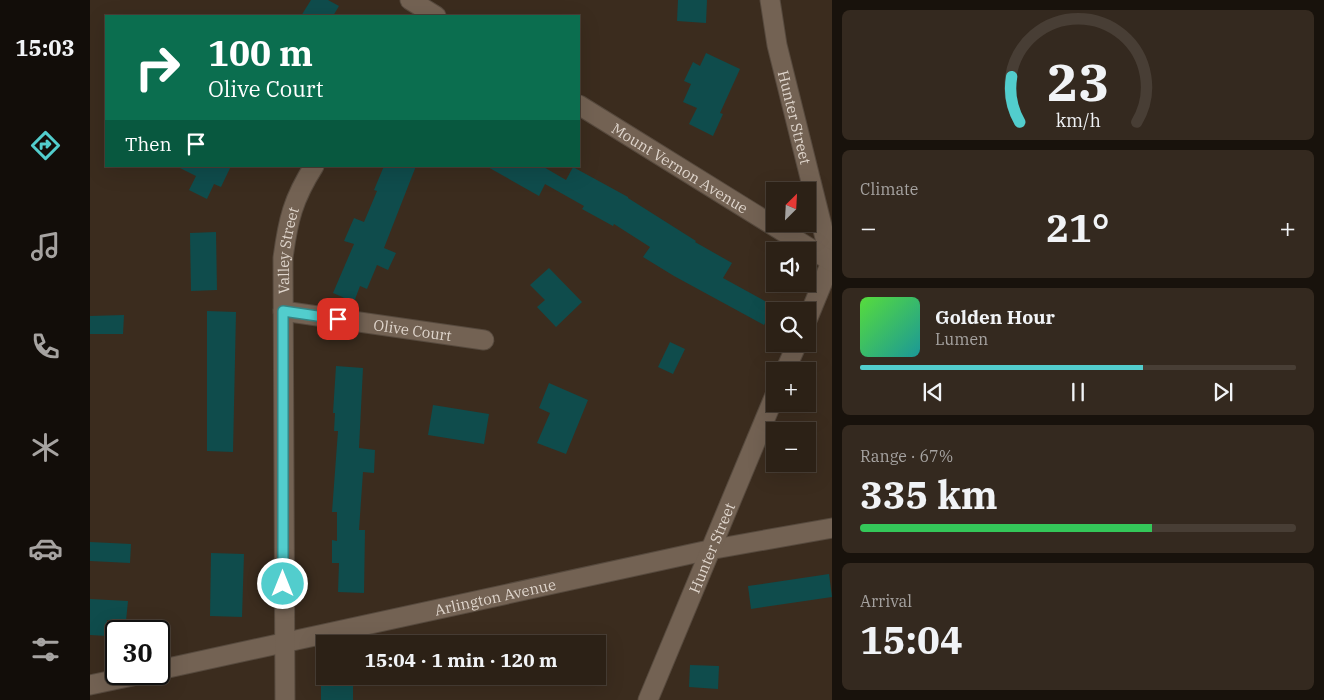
<!DOCTYPE html>
<html lang="en">
<head>
<meta charset="utf-8">
<style>
  :root { --surface:#2c2116; --page:#34291f; --text:#f1f3f6; --muted:#a6a3a1; --line:#483e35; --accent:#52cdcd }
  body { margin:0; font-family:"IBM Plex Serif",serif; background:var(--page); color:var(--text); height:100vh; display:flex; flex-direction:column; font-size:19px; white-space:nowrap }
  * { box-sizing:border-box; margin:0 }
  p { font-size:16px; color:var(--muted) }
  .icon { flex:none; width:28px; height:28px; fill:none; stroke:currentColor; stroke-width:2; stroke-linecap:round; stroke-linejoin:round }
  .map { position:relative; flex:1; overflow:hidden }
  .side { display:flex; flex-direction:column; gap:10px; padding:10px; background:#18120c; width:492px }
  .side>* { flex:none }
  .top-card { position:absolute; left:15px; top:15px; width:475px; height:152px; border-radius:0px; box-shadow:0 5px 20px #0002,0 0 0 1px var(--line); background:#0b6e4f; color:#fff; overflow:hidden }
  .needle { width:32px; rotate:24deg }
  .buttons { position:absolute; left:676px; top:182px; display:grid; gap:10px }
  .buttons a { display:grid; place-items:center; width:50px; height:50px; border-radius:0px; background:var(--surface); box-shadow:0 5px 20px #0002,0 0 0 1px var(--line); font-size:25px }
  .speed { position:absolute; left:15px; top:620px; display:flex; gap:10px; font-size:25px; font-weight:700; text-align:center }
  .speed>* { display:grid; place-content:center; width:65px; height:65px; border-radius:50%; background:var(--surface); box-shadow:0 5px 20px #0002,0 0 0 1px var(--line); line-height:1 }
  .speed .limit { border:2px solid #111; border-radius:8px; background:#fff; color:#111 }
  .pin { position:absolute; display:grid; place-items:center; width:42px; height:42px; color:#fff; margin:-21px; border-radius:10px; box-shadow:0 2px 8px #0006 }
  .me { position:absolute; width:55px; margin:-28px; rotate:0deg; stroke-linejoin:round; filter:drop-shadow(0 0 4px #0008) }
  .turn { display:flex; align-items:center; gap:18px; height:105px; padding:0 20px; font-size:22px }
  .turn .icon { width:65px; height:65px; stroke-width:2.5 }
  .turn b { display:block; font-size:35px; line-height:42px }
  .then { display:flex; align-items:center; height:48px; padding:0 20px; background:#0003; gap:10px; font-size:19px }
  .big { font-size:38px; font-weight:800; line-height:1.1 }
  .side .card { flex:1; display:flex; flex-direction:column; justify-content:center; gap:8px; min-width:0; padding:0 18px; border-radius:8px; background:var(--page) }
  .side .dial { align-items:center; gap:0 }
  .dial svg { height:130px; overflow:visible; fill:none; stroke:var(--line); stroke-width:7; stroke-linecap:round; text-anchor:middle }
  .dial text { fill:var(--text); stroke:none }
  .song { display:flex; align-items:center; gap:15px }
  .cover { width:60px; height:60px; border-radius:8px; background:linear-gradient(135deg,hsl(110 70% 55%),hsl(180 70% 35%)) }
  .played { height:5px; border-radius:2px; background:linear-gradient(90deg,var(--accent) 65%,var(--line) 65%) }
  .keys { display:flex; justify-content:space-around; direction:ltr }
  .heat { display:flex; justify-content:space-between; align-items:center; font-size:28px; direction:ltr }
  .charge { height:8px; border-radius:4px; background:linear-gradient(90deg,#34c759 67%,var(--line) 0) }
  .trip { position:absolute; left:226px; top:635px; width:290px; height:50px; border-radius:0px; background:var(--surface); box-shadow:0 5px 20px #0002,0 0 0 1px var(--line); font-weight:800; line-height:50px; text-align:center }
  main { display:flex; flex:1; min-height:0 }
  .tab-bar { display:flex; flex-direction:column; width:90px; justify-content:space-around; align-items:center; background:#120d09; color:var(--muted) }
  .tab-bar .icon { width:35px; height:35px }
  .tab-bar .current { color:var(--accent) }
  .tab-bar b { font-size:22px; color:var(--text) }
  .map>svg:first-child { display:block }
  .building { fill:#0f4c4c }
  .lines { fill:none; stroke-linecap:round; stroke-linejoin:round }
  .street-casing { stroke:#574a3e; stroke-width:21 }
  .street { stroke:#736253; stroke-width:19 }
  .route-casing { stroke:#358585; stroke-width:12 }
  .route { stroke:#52cdcd; stroke-width:9 }
  .labels { text-anchor:middle; dominant-baseline:central; stroke-width:5; stroke-linejoin:round; paint-order:stroke }
  .street-label { font-size:15px; fill:#dfd5cc; stroke:#312215 }
</style>
</head>
<body>
<main>
<nav class="tab-bar">
<b>15:03</b>
<svg class="icon current" aria-label="directions" viewBox="0 0 24 24"><path d="M12 3l9 9-9 9-9-9zM9 14v-3h6M13 9l2 2-2 2"/></svg>
<svg class="icon" aria-label="music" viewBox="0 0 24 24"><path d="M9 18V5l10-2v13"/><circle cx="6" cy="18" r="3"/><circle cx="16" cy="16" r="3"/></svg>
<svg class="icon" aria-label="phone" viewBox="0 0 24 24"><path d="M5 4h4l2 5-3 2q2 4 5 5l2-3 5 2v4C11 20 4 13 5 4z"/></svg>
<svg class="icon" aria-label="climate" viewBox="0 0 24 24"><path d="M12 3v18M4 7l16 10M4 17L20 7"/></svg>
<svg class="icon" aria-label="car" viewBox="0 0 24 24"><path d="M5 17H2v-5l4-1 3-4h7l3 4 3 1v5h-3M9 17h6M6 11h13"/><circle cx="7" cy="17" r="2"/><circle cx="17" cy="17" r="2"/></svg>
<svg class="icon" aria-label="filters" viewBox="0 0 24 24"><path d="M4 7h16M4 17h16"/><circle cx="9" cy="7" r="2"/><circle cx="15" cy="17" r="2"/></svg>
</nav>
<div class="map">
<svg width="742" height="700" viewBox="0 0 742 700">
  <rect width="100%" height="100%" fill="#3b2c1e"/>
  <g class="building">
    <path d="M 221,0 L 238,0 L 249,6 L 243,16 L 211,16 Z"/>
    <path d="M 588,0 L 617,0 L 616,23 L 587,21 Z"/>
    <path d="M 616,53 L 650,69 L 630,113 L 633,114 L 623,136 L 599,124 L 607,108 L 593,102 L 601,84 L 594,81 L 603,62 L 610,66 Z"/>
    <path d="M 86,166 L 141,166 L 131,187 L 124,184 L 117,199 L 99,190 L 106,176 Z"/>
    <path d="M 294,166 L 326,166 L 294,248 L 306,253 L 298,270 L 287,265 L 277,289 L 270,286 L 264,302 L 243,293 L 264,244 L 254,241 L 264,218 L 274,222 L 287,191 L 284,190 Z"/>
    <path d="M 396,166 L 452,166 L 476,180 L 483,167 L 538,197 L 538,198 L 606,241 L 605,242 L 642,263 L 633,278 L 684,306 L 674,325 L 584,276 L 553,257 L 560,247 L 524,224 L 523,226 L 492,209 L 494,206 L 455,184 L 449,196 Z"/>
    <path d="M 126,232 L 127,290 L 101,291 L 100,233 Z"/>
    <path d="M 459,268 L 492,302 L 466,327 L 447,307 L 455,300 L 440,285 Z"/>
    <path d="M 117,311 L 146,312 L 143,452 L 117,451 Z"/>
    <path d="M 34,315 L 33,334 L 0,334 L 0,316 Z"/>
    <path d="M 580,342 L 595,349 L 583,374 L 568,367 Z"/>
    <path d="M 246,366 L 273,368 L 269,448 L 285,450 L 284,473 L 273,472 L 269,530 L 275,530 L 274,593 L 248,592 L 249,563 L 242,563 L 242,540 L 247,541 L 247,512 L 242,512 L 248,431 L 244,431 L 245,413 L 243,413 Z"/>
    <path d="M 459,383 L 498,400 L 476,454 L 447,443 L 460,413 L 449,408 Z"/>
    <path d="M 343,405 L 399,414 L 394,444 L 338,435 Z"/>
    <path d="M 0,542 L 41,544 L 40,563 L 0,561 Z"/>
    <path d="M 121,553 L 154,554 L 152,617 L 120,616 Z"/>
    <path d="M 739,574 L 742,597 L 661,609 L 658,586 Z"/>
    <path d="M 0,599 L 38,601 L 36,621 L 17,620 L 17,636 L 0,635 Z"/>
    <path d="M 600,665 L 629,666 L 628,689 L 599,687 Z"/>
    <rect x="231" y="682" width="32" height="18"/>
  </g>
  <g class="lines">
    <defs>
      <g id="street">
        <path d="M 320,0 L 346,16"/>
        <path id="s1" d="M 680,0 L 687,45 L 741,262 L 718,318"/>
        <path id="s2" d="M 489,105 L 742,262"/>
        <path id="s3" d="M 193,311 L 394,340"/>
        <path d="M 695,371 L 707,344"/>
        <path id="s4" d="M 69,670 L 619,550 L 742,528"/>
        <path d="M 0,685 L 52,674"/>
        <path id="s5" d="M 195,700 L 193,258 C 198,220 203,199 224,166"/>
        <path id="s6" d="M 558,700 L 685,395"/>
      </g>
    </defs>
    <use href="#street" class="street-casing"/>
    <use href="#street" class="street"/>
  </g>
  <g class="lines">
    <defs>
      <path id="route" d="M 193,584 L 193,311 L 248,319"/>
    </defs>
    <use href="#route" class="route-casing"/>
    <use href="#route" class="route"/>
  </g>
  <g class="labels">
    <g class="street-label">
      <text stroke="none"><textPath href="#s1" startOffset="120">Hunter Street</textPath></text>
      <text stroke="none"><textPath href="#s2" startOffset="119">Mount Vernon Avenue</textPath></text>
      <text stroke="none"><textPath href="#s5" startOffset="450">Valley Street</textPath></text>
      <text stroke="none"><textPath href="#s3" startOffset="131">Olive Court</textPath></text>
      <text stroke="none"><textPath href="#s6" startOffset="165">Hunter Street</textPath></text>
      <text stroke="none"><textPath href="#s4" startOffset="344">Arlington Avenue</textPath></text>
    </g>
  </g>
</svg>
<div class="buttons">
<a><svg class="needle" viewBox="-14 -14 28 28"><path d="M0-13l5 13h-10z" fill="#e53935"/><path d="M0 13l5-13h-10z" fill="#a6a3a1"/></svg></a>
<a><svg class="icon" aria-label="sound" viewBox="0 0 24 24"><path d="M4 9h4l5-4v14l-5-4H4zM17 9q2 3 0 6"/></svg></a>
<a><svg class="icon" aria-label="search" viewBox="0 0 24 24"><circle cx="10" cy="10" r="6"/><path d="M15 15l6 6"/></svg></a>
<a>+</a>
<a>−</a>
</div>
<div class="speed"><div class="limit">30</div></div>
<div class="pin" style="left:248px;top:319px;background:#d93025"><svg class="icon" aria-label="arrive" viewBox="0 0 24 24"><path d="M6 21V4h12l-3 4 3 4H6"/></svg></div>
<svg class="me" style="left:193px;top:584px" viewBox="-20 -20 40 40"><circle r="17" fill="#52cdcd" stroke="#fff" stroke-width="3"/><path d="M0-11L8 9 0 5-8 9z" fill="#fff"/></svg>
<div class="trip">15:04 · 1 min · 120 m</div>
<div class="top-card">
<div class="turn"><svg class="icon" aria-label="right" viewBox="0 0 24 24"><path d="M7 20v-9h11M14 6l5 5-5 5"/></svg><div><b>100 m</b>Olive Court</div></div>
<div class="then">Then<svg class="icon" aria-label="arrive" viewBox="0 0 24 24"><path d="M6 21V4h12l-3 4 3 4H6"/></svg></div>
</div>
</div>
<section class="side">
<div class="card dial"><svg viewBox="0 0 100 80">
<path d="M14 69A42 42 0 1 1 86 69"/>
<path d="M14 69A42 42 0 0 1 9 41" stroke="#52cdcd"/>
<text x="50" y="56" font-size="32" font-weight="700">23</text>
<text x="50" y="72" font-size="11">km/h</text>
</svg></div>
<div class="card"><p>Climate</p>
<div class="heat"><a>−</a><b class="big">21°</b><a>+</a></div>
</div>
<div class="card">
<div class="song"><i class="cover"></i><div><b>Golden Hour</b><p>Lumen</p></div></div>
<div class="played"></div>
<div class="keys"><svg class="icon" aria-label="previous" viewBox="0 0 24 24"><path d="M18 5L8 12l10 7zM5 5v14"/></svg><svg class="icon" aria-label="pause" viewBox="0 0 24 24"><path d="M8 5v14M16 5v14"/></svg><svg class="icon" aria-label="next" viewBox="0 0 24 24"><path d="M6 5l10 7-10 7zM19 5v14"/></svg></div>
</div>
<div class="card"><p>Range · 67%</p><b class="big">335 km</b><div class="charge"></div></div>
<div class="card"><p>Arrival</p><b class="big">15:04</b></div>
</section>
</main>
</body>
</html>
